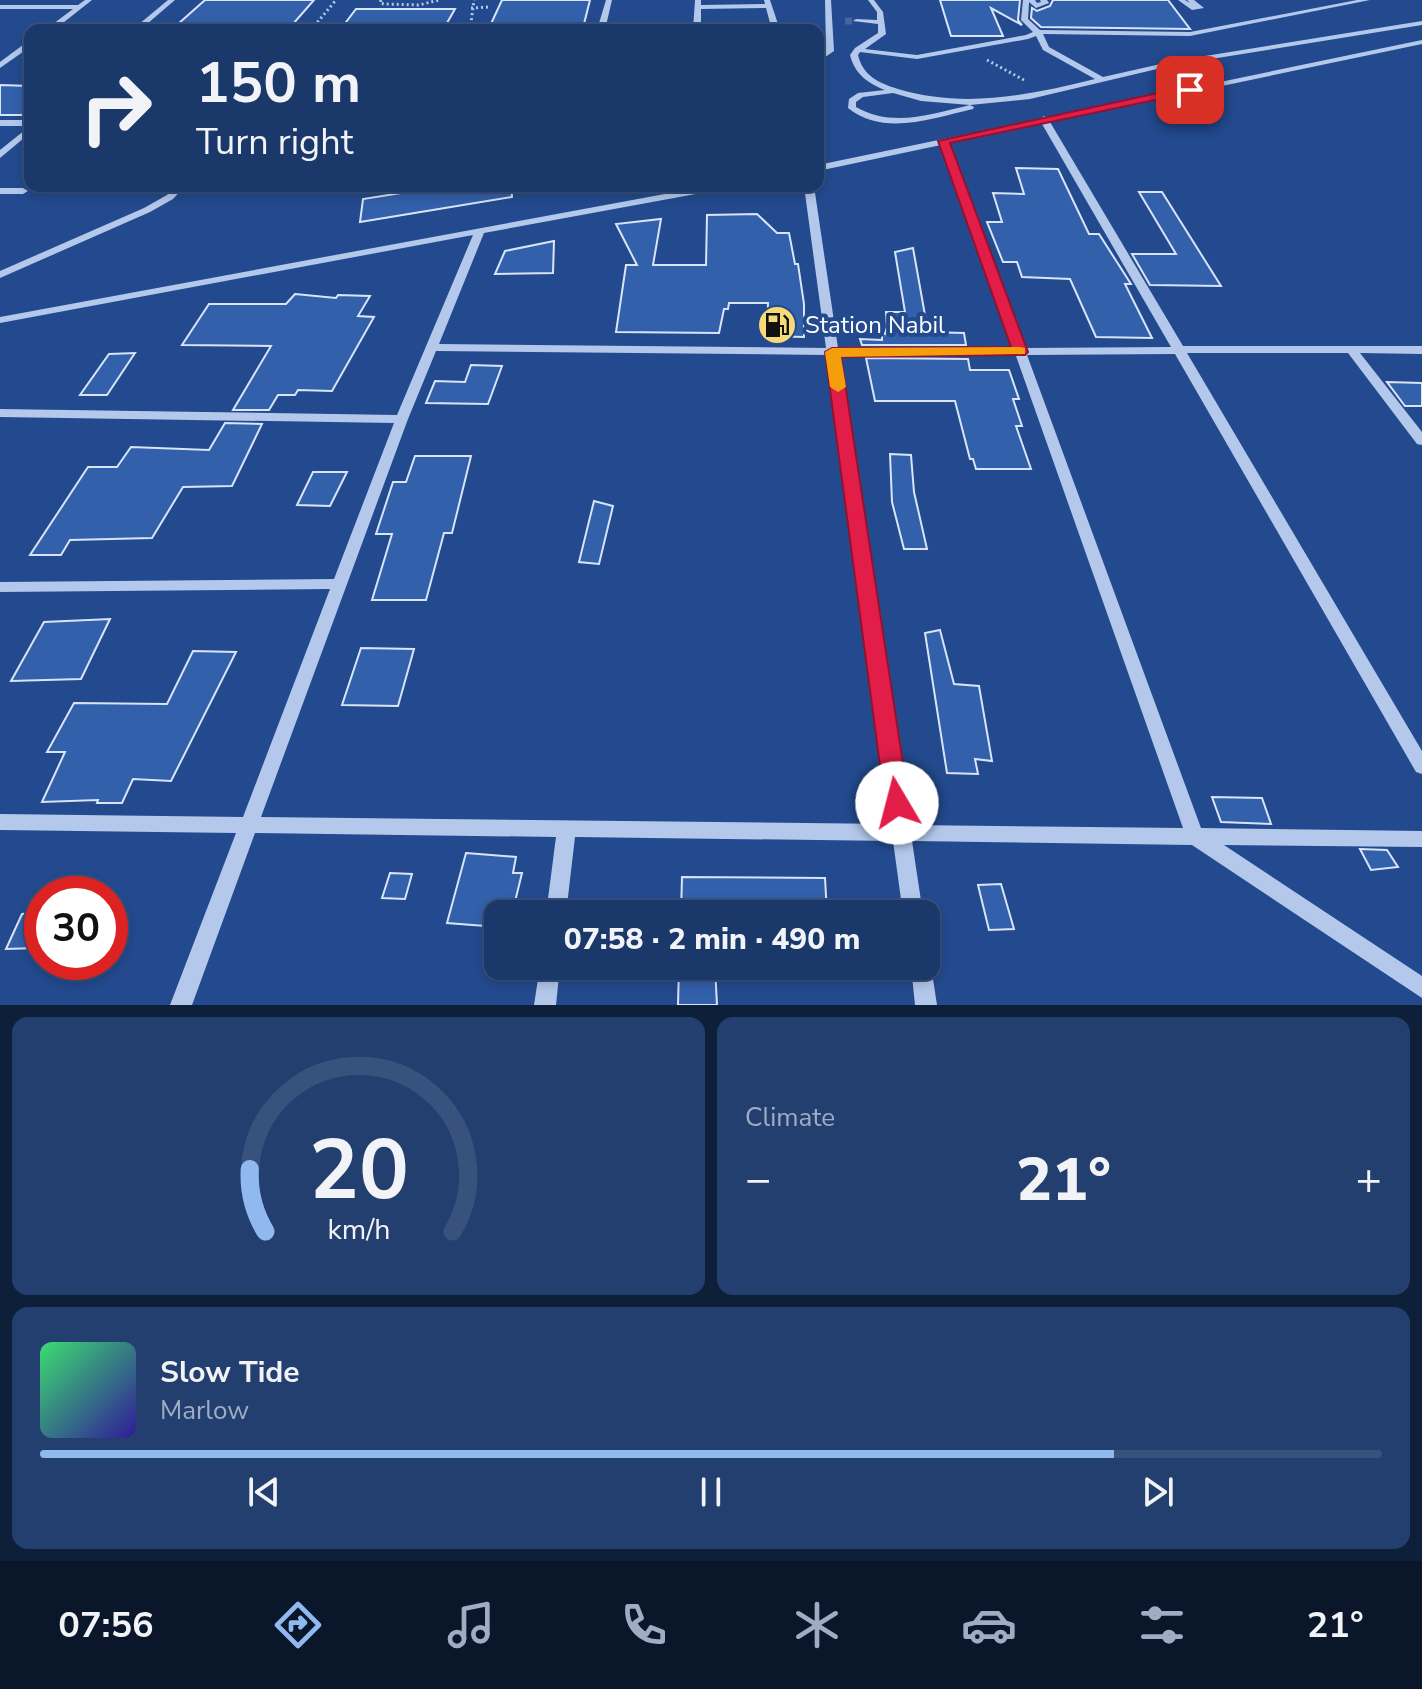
<!DOCTYPE html>
<html lang="en">
<head>
<meta charset="utf-8">
<style>
  :root { --surface:#1a386a; --page:#233f70; --text:#f1f3f6; --muted:#9facc1; --line:#38527e; --accent:#90b9f0 }
  body { margin:0; font-family:"Nunito Sans",sans-serif; background:var(--page); color:var(--text); height:100vh; display:flex; flex-direction:column; font-size:30px; white-space:nowrap }
  * { box-sizing:border-box; margin:0 }
  p { font-size:26px; color:var(--muted) }
  .icon { flex:none; width:44px; height:44px; fill:none; stroke:currentColor; stroke-width:2; stroke-linecap:round; stroke-linejoin:round }
  .map { position:relative; height:1005px; overflow:hidden }
  .details { display:flex; flex-direction:column; gap:12px; padding:12px; background:#0e1f3a; flex:1 }
  .details>* { flex:none }
  .top-card { position:absolute; left:24px; top:24px; width:800px; height:168px; border-radius:16px; box-shadow:0 4px 12px #0003,0 0 0 2px var(--line); background:#1a386a; color:var(--text); overflow:hidden }
  .speed { position:absolute; left:24px; top:876px; display:flex; gap:16px; font-size:40px; font-weight:700; text-align:center }
  .speed>* { display:grid; place-content:center; width:104px; height:104px; border-radius:50%; background:var(--surface); box-shadow:0 4px 12px #0003,0 0 0 2px var(--line); line-height:1 }
  .speed .limit { border:12px solid #d22; background:#fff; color:#111 }
  .pin { position:absolute; display:grid; place-items:center; width:68px; height:68px; color:#fff; margin:-34px; border-radius:16px; box-shadow:0 4px 12px #0006 }
  .me { position:absolute; width:88px; margin:-44px; rotate:352deg; stroke-linejoin:round; filter:drop-shadow(0 0 6px #0008) }
  .turn { display:flex; align-items:center; gap:28px; height:168px; padding:0 40px; font-size:36px }
  .turn .icon { width:104px; height:104px; stroke-width:2.5 }
  .turn b { display:block; font-size:56px; line-height:68px }
  .big { font-size:60px; font-weight:800; line-height:1.1 }
  .details .widget { flex:1; display:flex; flex-direction:column; justify-content:center; gap:12px; min-width:0; padding:0 28px; border-radius:16px; background:var(--page) }
  .details .dial { align-items:center; gap:0 }
  .dial svg { height:208px; overflow:visible; fill:none; stroke:var(--line); stroke-width:7; stroke-linecap:round; text-anchor:middle }
  .dial text { fill:var(--text); stroke:none }
  .song { display:flex; align-items:center; gap:24px }
  .cover { width:96px; height:96px; border-radius:12px; background:linear-gradient(135deg,hsl(140 70% 55%),hsl(250 70% 35%)) }
  .played { height:8px; border-radius:4px; background:linear-gradient(90deg,var(--accent) 80%,var(--line) 80%) }
  .keys { display:flex; justify-content:space-around; direction:ltr }
  .heat { display:flex; justify-content:space-between; align-items:center; font-size:44px; direction:ltr }
  .details .tiles { flex:1; display:grid; gap:12px; grid-template-columns:1fr 1fr }
  .widget:last-child { grid-column:span 2 }
  .trip { position:absolute; left:484px; top:900px; width:456px; height:80px; border-radius:16px; background:var(--surface); box-shadow:0 4px 12px #0003,0 0 0 2px var(--line); font-weight:800; line-height:80px; text-align:center }
  .tabs { display:flex; height:128px; justify-content:space-around; align-items:center; background:#0a162a; color:var(--muted) }
  .tabs .icon { width:56px; height:56px }
  .tabs .current { color:var(--accent) }
  .tabs b { font-size:36px; color:var(--text) }
  .map>svg:first-child { display:block }
  .building { fill:#3360ab; stroke:#d8e4f8; stroke-width:2 }
  .lines { fill:none; stroke-linecap:round; stroke-linejoin:round }
  .minor-tunnel { stroke:#44659f; stroke-width:7; stroke-dasharray:7 4; stroke-linecap:butt }
  .path { stroke:#b3c8eb; stroke-width:3; stroke-dasharray:2 3; stroke-linecap:butt }
  .minor { fill:#b3c8eb; fill-rule:evenodd }
  .route { fill:#e11d48; stroke:#92132f; stroke-width:2 }
  .slow { fill:#f59e0b }
  .labels { text-anchor:middle; dominant-baseline:central; stroke-width:8; stroke-linejoin:round; paint-order:stroke }
  .poi-label { font-size:24px; fill:#fff; stroke:#234a8e; text-anchor:start }
</style>
</head>
<body>
<div class="map">
<svg width="1422" height="1005" viewBox="0 0 1422 1005">
  <rect width="100%" height="100%" fill="#234a8e"/>
  <g class="building">
    <path d="M 205,0 L 314,0 L 293,24 L 178,24 Z"/>
    <path d="M 502,0 L 590,0 L 583,28 L 489,28 Z"/>
    <path d="M 940,0 L 1020,0 L 1018,20 L 1022,25 L 991,8 L 1003,36 L 951,36 Z"/>
    <path d="M 1053,0 L 1168,0 L 1190,29 L 1041,27 L 1031,18 L 1032,8 L 1037,11 L 1050,6 Z"/>
    <path d="M 356,9 L 455,9 L 443,30 L 340,30 Z"/>
    <path d="M 0,85 L 30,86 L 30,115 L 0,115 Z"/>
    <path d="M 1016,168 L 1058,169 L 1089,234 L 1099,234 L 1131,284 L 1125,284 L 1152,338 L 1096,337 L 1070,279 L 1022,277 L 1017,262 L 1003,262 L 987,222 L 1002,222 L 993,193 L 1024,194 Z"/>
    <path d="M 445,186 L 511,186 L 512,197 L 360,222 L 363,199 Z"/>
    <path d="M 1139,192 L 1162,192 L 1221,286 L 1150,285 L 1132,254 L 1176,254 Z"/>
    <path d="M 757,214 L 777,233 L 789,233 L 795,264 L 798,264 L 804,304 L 804,337 L 767,336 L 768,303 L 729,303 L 728,309 L 724,309 L 719,333 L 616,332 L 626,265 L 637,265 L 616,224 L 661,219 L 653,265 L 706,265 L 707,215 Z"/>
    <path d="M 554,241 L 553,273 L 495,274 L 505,251 Z"/>
    <path d="M 913,248 L 928,332 L 964,333 L 966,345 L 862,345 L 860,339 L 882,340 L 882,333 L 885,334 L 887,327 L 886,312 L 905,312 L 895,252 Z"/>
    <path d="M 295,294 L 336,298 L 338,295 L 370,296 L 358,316 L 374,317 L 332,391 L 298,390 L 295,395 L 278,395 L 269,410 L 233,410 L 271,346 L 182,345 L 209,304 L 286,304 Z"/>
    <path d="M 135,353 L 107,395 L 80,395 L 109,354 Z"/>
    <path d="M 866,358 L 968,359 L 970,370 L 1009,370 L 1019,399 L 1013,399 L 1022,426 L 1016,426 L 1031,469 L 976,469 L 973,459 L 970,459 L 955,401 L 875,401 Z"/>
    <path d="M 471,365 L 502,366 L 488,404 L 426,403 L 435,381 L 465,382 Z"/>
    <path d="M 1387,382 L 1422,383 L 1422,406 L 1405,406 Z"/>
    <path d="M 225,423 L 262,424 L 232,486 L 183,487 L 152,538 L 70,540 L 61,555 L 30,555 L 88,467 L 117,467 L 131,447 L 209,450 Z"/>
    <path d="M 890,454 L 911,455 L 914,492 L 927,549 L 904,549 L 892,502 Z"/>
    <path d="M 415,456 L 471,456 L 452,533 L 444,533 L 426,600 L 372,600 L 392,534 L 376,534 L 393,482 L 406,482 Z"/>
    <path d="M 313,472 L 347,472 L 330,506 L 297,505 Z"/>
    <path d="M 594,501 L 613,506 L 599,564 L 579,562 Z"/>
    <path d="M 110,619 L 81,679 L 11,681 L 44,622 Z"/>
    <path d="M 940,630 L 954,684 L 979,686 L 992,761 L 975,759 L 978,774 L 947,773 L 925,633 Z"/>
    <path d="M 361,648 L 414,649 L 398,706 L 342,705 Z"/>
    <path d="M 193,651 L 236,652 L 171,781 L 133,779 L 122,803 L 97,803 L 98,800 L 42,802 L 65,752 L 47,752 L 74,703 L 167,704 Z"/>
    <path d="M 1212,797 L 1262,798 L 1271,824 L 1221,822 Z"/>
    <path d="M 1360,849 L 1387,850 L 1398,867 L 1371,870 Z"/>
    <path d="M 466,853 L 516,857 L 513,873 L 522,873 L 512,914 L 498,914 L 498,927 L 447,923 Z"/>
    <path d="M 390,873 L 412,874 L 405,899 L 382,898 Z"/>
    <path d="M 682,877 L 825,878 L 827,914 L 681,914 Z"/>
    <path d="M 1001,884 L 1014,929 L 989,930 L 978,885 Z"/>
    <path d="M 42,912 L 42,939 L 38,948 L 6,949 L 22,914 Z"/>
    <path d="M 679,966 L 715,966 L 717,1005 L 678,1005 Z"/>
  </g>
  <g class="lines">
    <path class="minor-tunnel" d="M 845,21 L 856,21"/>
    <g class="path">
      <path d="M 381,0 L 380,3 L 384,4 L 419,5 L 439,0"/>
      <path d="M 471,8 L 490,7"/>
      <path d="M 313,29 L 332,29"/>
      <path d="M 194,30 L 198,27"/>
      <path d="M 263,30 L 266,27"/>
      <path d="M 311,30 L 336,0"/>
      <path d="M 470,30 L 474,0"/>
      <path d="M 987,60 L 1024,80"/>
    </g>
    <g class="minor">
      <path d="M 85,0 L 92,0 L 54,30 L 45,30 L 73,9 L 0,9 L 0,5 L 78,5 Z"/>
      <path d="M 168,0 L 175,0 L 140,30 L 132,30 Z"/>
      <path d="M 606,0 L 612,0 L 605,30 L 597,30 Z"/>
      <path d="M 695,0 L 701,0 L 701,5 L 765,4 L 764,0 L 770,0 L 780,30 L 772,30 L 766,8 L 701,9 L 701,30 L 693,30 Z"/>
      <path d="M 825,0 L 831,0 L 834,51 L 818,62 L 818,56 L 826,50 Z"/>
      <path d="M 868,0 L 874,0 L 883,12 L 886,34 L 865,49 L 917,55 L 1026,35 L 1033,32 L 1021,20 L 1023,0 L 1035,0 L 1037,3 L 1041,2 L 1040,0 L 1047,0 L 1049,3 L 1036,8 L 1029,2 L 1028,19 L 1040,30 L 1190,32 L 1357,0 L 1370,0 L 1190,36 L 1043,34 L 1049,47 L 1103,77 L 1174,61 L 1422,21 L 1422,25 L 1174,65 L 1030,99 L 970,105 L 974,107 L 973,109 C 933,118 884,137 848,108 L 849,99 L 858,93 L 885,90 C 867,83 855,74 850,55 L 855,48 L 878,33 L 878,24 L 853,21 L 856,19 L 877,20 L 877,12 ZM 1036,36 L 1043,50 L 1095,79 C 1030,95 965,109 898,89 C 879,83 863,76 858,55 L 860,52 L 917,59 L 1028,39 ZM 893,93 L 921,101 L 970,105 C 932,114 892,128 856,107 L 856,102 L 863,97 Z"/>
      <path d="M 1178,0 L 1185,0 L 1190,3 L 1187,0 L 1194,0 L 1204,8 L 1192,10 Z"/>
      <path d="M 1422,40 L 1422,44 L 1050,122 L 1183,346 L 1422,346 L 1422,354 L 1360,353 L 1422,432 L 1422,445 L 1417,444 L 1348,353 L 1187,353 L 1422,751 L 1422,774 L 1416,772 L 1175,354 L 1027,355 L 1201,828 L 1422,831 L 1422,847 L 1224,845 L 1422,976 L 1422,998 L 1192,845 L 912,841 L 923,914 L 903,914 L 893,841 L 575,837 L 566,914 L 546,914 L 556,837 L 255,833 L 192,1005 L 170,1005 L 236,833 L 0,830 L 0,814 L 243,817 L 330,589 L 0,592 L 0,582 L 334,579 L 394,423 L 0,417 L 0,409 L 397,415 L 473,235 L 0,323 L 0,317 L 708,186 L 728,186 L 723,189 L 484,233 L 439,344 L 826,348 L 804,186 L 814,186 L 838,348 L 1013,348 L 941,145 L 818,171 L 818,165 L 1040,119 L 1044,116 L 1047,118 ZM 1042,124 L 1171,347 L 1025,348 L 949,143 ZM 436,351 L 827,355 L 891,824 L 261,817 L 408,419 ZM 839,355 L 1016,356 L 1183,828 L 910,825 Z"/>
      <path d="M 27,42 L 30,42 L 30,47 L 0,68 L 0,62 Z"/>
      <rect x="0" y="120" width="30" height="6"/>
      <path d="M 30,126 L 30,133 L 0,158 L 0,150 Z"/>
      <path d="M 175,186 L 185,186 L 173,199 L 150,212 L 0,278 L 0,271 L 144,208 L 167,195 Z"/>
      <path d="M 0,188 L 23,188 L 28,191 L 23,194 L 0,194 Z"/>
      <path d="M 926,958 L 931,966 L 937,1005 L 915,1005 L 911,966 L 926,966 Z"/>
      <path d="M 540,966 L 560,966 L 556,1005 L 534,1005 Z"/>
    </g>
  </g>
  <path class="route" d="M 1190,86 L 1193,87 L 1193,92 L 950,143 L 1028,352 L 1025,355 L 841,357 L 909,803 L 906,810 L 897,813 L 889,810 L 885,803 L 825,352 L 832,348 L 1011,347 L 938,141 Z"/>
  <path class="slow" d="M 1020,347 L 1025,348 L 1025,354 L 841,357 L 846,387 L 838,392 L 830,387 L 825,352 L 832,348 Z"/>
  <defs>
    <symbol id="fuel-disc" viewBox="-11 -11 22 22"><circle r="9.5" fill="#f6da76" stroke="#234a8e"/><path d="M-5.5-6h7V0h2V4h1.3V-2.5L3-4.5l.8-.8L6-3V5H2.5V1h-1V6h-7ZM-4.2-4.7v3.2H.2V-4.7Z" fill="#111"/></symbol>
  </defs>
  <g fill-rule="evenodd">
    <use href="#fuel-disc" x="755" y="303" width="44" height="44"/>
  </g>
  <g class="labels">
    <g class="poi-label">
      <text x="805" y="325">Station Nabil</text>
    </g>
  </g>
</svg>
<div class="speed"><div class="limit">30</div></div>
<div class="pin" style="left:1190px;top:90px;background:#d93025"><svg class="icon" aria-label="arrive" viewBox="0 0 24 24"><path d="M6 21V4h12l-3 4 3 4H6"/></svg></div>
<svg class="me" style="left:897px;top:803px" viewBox="-20 -20 40 40"><circle r="19" fill="#fff"/><path d="M0-13L10 11 0 6-10 11z" fill="#e11d48"/></svg>
<div class="trip">07:58 · 2 min · 490 m</div>
<div class="top-card">
<div class="turn"><svg class="icon" aria-label="right" viewBox="0 0 24 24"><path d="M7 20v-9h11M14 6l5 5-5 5"/></svg><div><b>150 m</b>Turn right</div></div>
</div>
</div>
<section class="details">
<div class="tiles">
<div class="widget dial"><svg viewBox="0 0 100 80">
<path d="M14 69A42 42 0 1 1 86 69"/>
<path d="M14 69A42 42 0 0 1 8 45" stroke="#90b9f0"/>
<text x="50" y="56" font-size="32" font-weight="700">20</text>
<text x="50" y="72" font-size="11">km/h</text>
</svg></div>
<div class="widget"><p>Climate</p>
<div class="heat"><a>−</a><b class="big">21°</b><a>+</a></div>
</div>
<div class="widget">
<div class="song"><i class="cover"></i><div><b>Slow Tide</b><p>Marlow</p></div></div>
<div class="played"></div>
<div class="keys"><svg class="icon" aria-label="previous" viewBox="0 0 24 24"><path d="M18 5L8 12l10 7zM5 5v14"/></svg><svg class="icon" aria-label="pause" viewBox="0 0 24 24"><path d="M8 5v14M16 5v14"/></svg><svg class="icon" aria-label="next" viewBox="0 0 24 24"><path d="M6 5l10 7-10 7zM19 5v14"/></svg></div>
</div>
</div>
</section>
<nav class="tabs">
<b>07:56</b>
<svg class="icon current" aria-label="directions" viewBox="0 0 24 24"><path d="M12 3l9 9-9 9-9-9zM9 14v-3h6M13 9l2 2-2 2"/></svg>
<svg class="icon" aria-label="music" viewBox="0 0 24 24"><path d="M9 18V5l10-2v13"/><circle cx="6" cy="18" r="3"/><circle cx="16" cy="16" r="3"/></svg>
<svg class="icon" aria-label="phone" viewBox="0 0 24 24"><path d="M5 4h4l2 5-3 2q2 4 5 5l2-3 5 2v4C11 20 4 13 5 4z"/></svg>
<svg class="icon" aria-label="climate" viewBox="0 0 24 24"><path d="M12 3v18M4 7l16 10M4 17L20 7"/></svg>
<svg class="icon" aria-label="car" viewBox="0 0 24 24"><path d="M5 17H2v-5l4-1 3-4h7l3 4 3 1v5h-3M9 17h6M6 11h13"/><circle cx="7" cy="17" r="2"/><circle cx="17" cy="17" r="2"/></svg>
<svg class="icon" aria-label="filters" viewBox="0 0 24 24"><path d="M4 7h16M4 17h16"/><circle cx="9" cy="7" r="2"/><circle cx="15" cy="17" r="2"/></svg>
<b>21°</b>
</nav>
</body>
</html>
